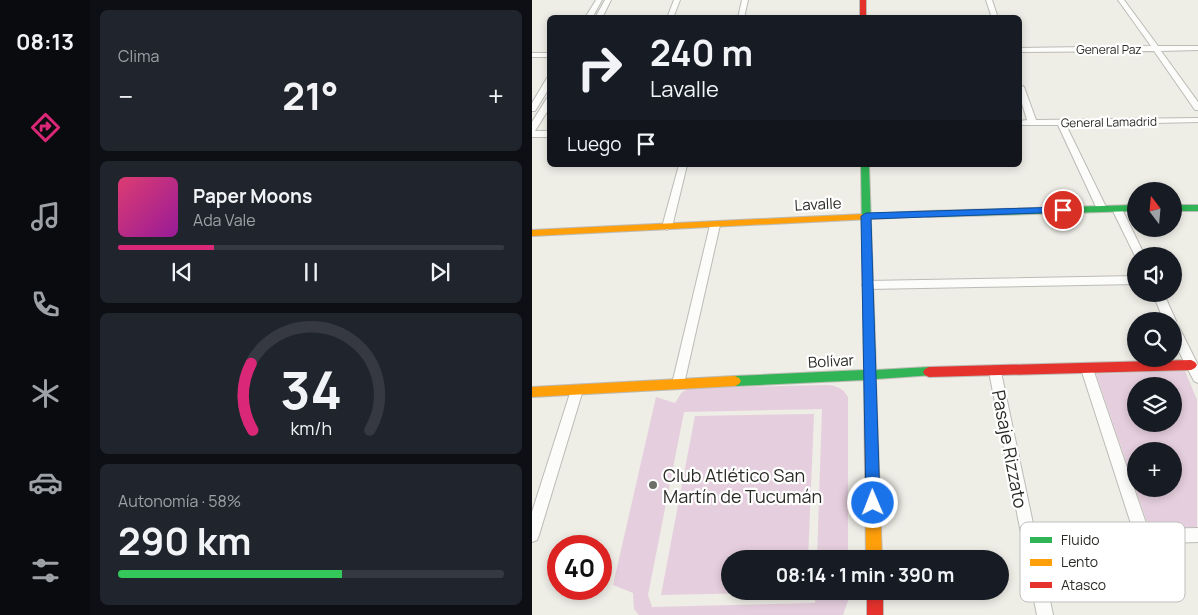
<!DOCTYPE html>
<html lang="es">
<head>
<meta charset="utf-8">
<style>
  :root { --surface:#171b24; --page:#20242c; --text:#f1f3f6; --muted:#9ea1a6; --line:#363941; --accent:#db2777 }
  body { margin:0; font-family:Manrope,sans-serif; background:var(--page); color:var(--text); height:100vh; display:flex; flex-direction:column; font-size:19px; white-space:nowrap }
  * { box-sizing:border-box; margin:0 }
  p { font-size:16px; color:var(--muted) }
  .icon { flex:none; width:28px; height:28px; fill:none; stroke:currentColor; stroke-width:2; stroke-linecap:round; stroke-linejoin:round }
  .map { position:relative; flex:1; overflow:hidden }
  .sheet { display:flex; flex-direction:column; gap:10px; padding:10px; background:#0d0f14; width:442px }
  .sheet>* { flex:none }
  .hud { position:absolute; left:15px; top:15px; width:475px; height:152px; border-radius:8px; box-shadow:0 2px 8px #0003; background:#171b24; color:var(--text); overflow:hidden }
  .needle { width:32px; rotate:344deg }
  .fabs { position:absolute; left:595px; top:182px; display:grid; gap:10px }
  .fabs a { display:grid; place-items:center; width:55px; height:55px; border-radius:50%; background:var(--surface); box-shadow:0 2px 8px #0003; font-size:25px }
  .speed { position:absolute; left:15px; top:535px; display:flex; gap:10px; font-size:25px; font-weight:700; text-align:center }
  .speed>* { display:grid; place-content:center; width:65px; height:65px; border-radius:50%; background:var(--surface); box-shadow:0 2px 8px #0003; line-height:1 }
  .speed .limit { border:8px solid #d22; background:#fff; color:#111 }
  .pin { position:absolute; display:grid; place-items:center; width:42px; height:42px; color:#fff; margin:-21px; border:2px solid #fff; border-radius:50%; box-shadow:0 1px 5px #0007 }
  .me { position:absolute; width:55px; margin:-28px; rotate:359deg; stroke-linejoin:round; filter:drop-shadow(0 0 4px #0008) }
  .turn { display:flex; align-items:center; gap:18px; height:105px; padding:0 20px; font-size:22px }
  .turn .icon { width:65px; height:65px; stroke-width:2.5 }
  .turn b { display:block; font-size:35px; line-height:42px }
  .then { display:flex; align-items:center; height:48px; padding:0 20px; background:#0003; gap:10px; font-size:19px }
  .big { font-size:38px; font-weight:700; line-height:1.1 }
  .sheet .widget { flex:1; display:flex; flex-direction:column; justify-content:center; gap:8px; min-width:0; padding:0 18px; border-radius:8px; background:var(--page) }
  .sheet .dial { align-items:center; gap:0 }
  .dial svg { height:130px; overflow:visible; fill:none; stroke:var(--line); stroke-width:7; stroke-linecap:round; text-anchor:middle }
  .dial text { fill:var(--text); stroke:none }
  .song { display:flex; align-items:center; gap:15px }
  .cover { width:60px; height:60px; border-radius:8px; background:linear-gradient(135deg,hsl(340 70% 55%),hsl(300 70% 35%)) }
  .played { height:5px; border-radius:2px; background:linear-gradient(90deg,var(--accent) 25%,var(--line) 25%) }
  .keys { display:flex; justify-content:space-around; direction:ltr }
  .heat { display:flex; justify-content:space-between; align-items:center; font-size:28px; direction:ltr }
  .charge { height:8px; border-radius:4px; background:linear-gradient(90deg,#34c759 58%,var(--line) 0) }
  .trip { position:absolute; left:189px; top:550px; width:288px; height:50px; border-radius:25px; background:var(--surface); box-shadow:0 2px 8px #0003; font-weight:700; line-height:50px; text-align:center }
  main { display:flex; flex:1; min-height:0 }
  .menu { display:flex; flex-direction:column; width:90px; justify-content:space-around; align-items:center; background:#090b0e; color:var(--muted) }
  .menu .icon { width:35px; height:35px }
  .menu .on { color:var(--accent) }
  .menu b { font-size:22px; color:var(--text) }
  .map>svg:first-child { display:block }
  .green { fill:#e5cedd; fill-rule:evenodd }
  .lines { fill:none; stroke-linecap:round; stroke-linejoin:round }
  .street-casing { stroke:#bcbbb6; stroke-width:2 }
  .fast-casing { stroke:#bcbbb6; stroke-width:2 }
  .slow-casing { stroke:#bcbbb6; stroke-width:2 }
  .jam-casing { stroke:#bcbbb6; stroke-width:2 }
  .street { fill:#fcfcfb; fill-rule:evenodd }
  .fast { fill:#30b455; fill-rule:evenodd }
  .slow { fill:#ff9f0a; fill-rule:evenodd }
  .jam { fill:#e5322d; fill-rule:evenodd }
  .route { fill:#1a73e8; stroke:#114b97 }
  .poi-dot { fill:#6f6f69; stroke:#fff; stroke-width:2 }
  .labels { text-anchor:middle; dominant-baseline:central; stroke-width:4.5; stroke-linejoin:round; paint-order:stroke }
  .far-street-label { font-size:12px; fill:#2b2b26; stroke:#fff }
  .street-label { font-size:15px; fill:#2b2b26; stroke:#fff }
  .near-street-label { font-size:18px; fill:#2b2b26; stroke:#fff }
  .near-poi-label { font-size:18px; fill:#2b2b26; stroke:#fff; text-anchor:start }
  .key { fill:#fff; stroke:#bfbfbe; stroke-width:1 }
  .key-label { font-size:14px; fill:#2b2b26 }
</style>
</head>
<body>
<main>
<nav class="menu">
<b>08:13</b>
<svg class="icon on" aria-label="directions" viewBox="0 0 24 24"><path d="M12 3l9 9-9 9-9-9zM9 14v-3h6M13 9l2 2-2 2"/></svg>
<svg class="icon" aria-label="music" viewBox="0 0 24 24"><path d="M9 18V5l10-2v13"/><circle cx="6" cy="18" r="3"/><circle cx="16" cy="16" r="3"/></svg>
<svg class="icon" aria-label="phone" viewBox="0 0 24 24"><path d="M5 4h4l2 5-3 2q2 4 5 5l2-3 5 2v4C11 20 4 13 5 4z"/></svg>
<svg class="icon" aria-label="climate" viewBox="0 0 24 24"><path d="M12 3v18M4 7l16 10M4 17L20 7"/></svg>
<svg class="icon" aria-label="car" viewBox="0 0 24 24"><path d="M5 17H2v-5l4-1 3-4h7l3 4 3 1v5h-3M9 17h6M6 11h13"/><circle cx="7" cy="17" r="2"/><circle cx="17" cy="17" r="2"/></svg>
<svg class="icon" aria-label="filters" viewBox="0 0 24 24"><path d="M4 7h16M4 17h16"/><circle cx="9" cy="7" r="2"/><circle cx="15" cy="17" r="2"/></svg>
</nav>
<section class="sheet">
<div class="widget"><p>Clima</p>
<div class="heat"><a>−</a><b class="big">21°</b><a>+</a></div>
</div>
<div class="widget">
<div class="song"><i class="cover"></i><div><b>Paper Moons</b><p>Ada Vale</p></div></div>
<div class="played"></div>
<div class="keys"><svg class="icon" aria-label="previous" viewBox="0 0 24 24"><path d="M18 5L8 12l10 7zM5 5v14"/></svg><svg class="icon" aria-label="pause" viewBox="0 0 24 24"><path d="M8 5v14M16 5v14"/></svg><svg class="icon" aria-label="next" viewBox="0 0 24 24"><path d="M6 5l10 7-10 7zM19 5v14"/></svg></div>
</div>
<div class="widget dial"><svg viewBox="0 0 100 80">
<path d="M14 69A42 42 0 1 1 86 69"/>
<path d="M14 69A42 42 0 0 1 13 28" stroke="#db2777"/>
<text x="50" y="56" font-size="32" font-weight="700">34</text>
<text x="50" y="72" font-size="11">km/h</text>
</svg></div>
<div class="widget"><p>Autonomía · 58%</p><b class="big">290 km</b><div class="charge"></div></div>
</section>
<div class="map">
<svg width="666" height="615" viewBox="0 0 666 615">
  <rect width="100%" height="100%" fill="#eeede6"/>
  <g class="green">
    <path d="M 653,371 L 665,400 L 665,527 L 617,528 L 564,374 ZM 604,386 L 641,386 L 641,424 L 604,424 ZM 604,451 L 641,451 L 641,489 L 604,489 Z"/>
    <path d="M 293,385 C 304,385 311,388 316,397 L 316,559 L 285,559 L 290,409 L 152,412 L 116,595 L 120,607 L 283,603 L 284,591 L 316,591 L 316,601 L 311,615 L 107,615 L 102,609 L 101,593 L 81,585 L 124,397 L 143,403 L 150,392 L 159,388 Z"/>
    <path d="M 282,414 L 276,559 L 198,559 L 198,591 L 274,592 L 129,595 L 163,416 Z"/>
  </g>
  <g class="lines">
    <defs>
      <g id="street">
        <path d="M 64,0 L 70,0 L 60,18 L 53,18 Z"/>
        <path d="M 73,0 L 79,0 L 70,18 L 63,18 Z"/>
        <path d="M 142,0 L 148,0 L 141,18 L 135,18 Z"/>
        <path d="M 210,0 L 216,0 L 212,18 L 206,18 Z"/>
        <path d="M 454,0 L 460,0 L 466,18 L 460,18 Z"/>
        <path d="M 586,0 L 592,0 L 626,46 L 666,46 L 666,50 L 629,51 L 666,102 L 666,110 L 663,110 L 622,51 L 488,52 L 488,48 L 619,46 Z"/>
        <rect x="0" y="53" width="18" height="4"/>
        <path d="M 15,78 L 18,78 L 18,87 L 3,111 L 0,111 L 0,103 Z"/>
        <path d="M 488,85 L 492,87 L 504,120 L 666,118 L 666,122 L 534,125 L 575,209 L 570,212 L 565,209 L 526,125 L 488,125 L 488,121 L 495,120 L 488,97 Z"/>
        <path d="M 15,98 L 18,98 L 18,107 L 3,131 L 0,131 L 18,131 L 18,137 L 0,137 L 0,122 Z"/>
        <path d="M 147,165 L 155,165 L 140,227 L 135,230 L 130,227 Z"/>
        <path d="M 585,206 L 590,209 L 613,256 L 604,258 L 603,256 L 580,209 Z"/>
        <path d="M 183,222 L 188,225 L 152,384 L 150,388 L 146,389 L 142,388 L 140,384 L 178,225 Z"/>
        <path d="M 604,276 L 604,284 L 335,289 L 330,285 L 335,281 Z"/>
        <path d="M 621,294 L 632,294 L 644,321 L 642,323 L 647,327 L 666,365 L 666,383 L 662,381 L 641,340 L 641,321 L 632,321 Z"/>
        <path d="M 555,364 L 559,366 L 561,369 L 616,529 L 666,528 L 666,542 L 507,547 L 521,615 L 505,615 L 491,545 L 489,540 L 490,538 L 457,372 L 459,369 L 463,367 L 467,369 L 469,372 L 503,533 L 601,530 L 549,369 L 551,366 Z"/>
        <path d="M 45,385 L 49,386 L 51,390 L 7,535 L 5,540 L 0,542 L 0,512 L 39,390 L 41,386 Z"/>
      </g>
      <g id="fast">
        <path d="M 329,165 L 337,165 L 344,370 L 397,367 L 401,369 L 403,372 L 401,375 L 344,379 L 342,384 L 338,386 L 334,384 L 332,380 L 203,386 L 199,384 L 197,381 L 199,378 L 203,376 L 332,370 Z"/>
        <path d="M 604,205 L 604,211 L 395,217 L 390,214 L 395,211 Z"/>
        <rect x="641" y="205" width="25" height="6"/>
      </g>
      <g id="slow">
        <path d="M 395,211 L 398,212 L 400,214 L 398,216 L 0,236 L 0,230 Z"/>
        <path d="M 203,376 L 207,378 L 209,381 L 207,384 L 203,386 L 0,397 L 0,387 Z"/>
        <path d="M 338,376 L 342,378 L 344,381 L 350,559 L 334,559 L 332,381 L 334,378 Z"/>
      </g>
      <g id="jam">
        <rect x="328" y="0" width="6" height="18"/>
        <path d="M 659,360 L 663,362 L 665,365 L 663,368 L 659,370 L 397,377 L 393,375 L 391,372 L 393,369 L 397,367 Z"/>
        <rect x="335" y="591" width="16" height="24"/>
      </g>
    </defs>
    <use href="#street" class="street-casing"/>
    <use href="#fast" class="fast-casing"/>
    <use href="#slow" class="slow-casing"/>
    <use href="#jam" class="jam-casing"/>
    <use href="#street" class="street"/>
    <use href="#fast" class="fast"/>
    <use href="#slow" class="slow"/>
    <use href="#jam" class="jam"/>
  </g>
  <path class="route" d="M 531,207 L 534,208 L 534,212 L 339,219 L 348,503 L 346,508 L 341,510 L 336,508 L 334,503 L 329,216 L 334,213 Z"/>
  <circle class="poi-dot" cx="121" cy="485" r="5"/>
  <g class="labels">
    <g class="far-street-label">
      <text x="577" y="49">General Paz</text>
      <text transform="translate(577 122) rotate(-1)">General Lamadrid</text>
    </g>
    <g class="street-label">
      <text transform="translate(286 204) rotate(-3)">Lavalle</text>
      <text transform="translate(299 361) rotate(-3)">Bolívar</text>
    </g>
    <g class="near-street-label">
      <text transform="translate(478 449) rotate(79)">Pasaje Rizzato</text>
    </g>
    <g class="near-poi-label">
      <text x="131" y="475">Club Atlético San<tspan x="131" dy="21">Martín de Tucumán</tspan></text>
    </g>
  </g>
  <rect x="488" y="522" width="165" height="80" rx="8" class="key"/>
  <rect x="498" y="537" width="22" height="6" fill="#30b455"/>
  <rect x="498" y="559" width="22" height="7" fill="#ff9f0a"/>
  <rect x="498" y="582" width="22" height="6" fill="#e5322d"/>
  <g class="key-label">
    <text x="529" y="545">Fluido</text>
    <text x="529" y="567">Lento</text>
    <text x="529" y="590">Atasco</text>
  </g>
</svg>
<div class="fabs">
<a><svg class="needle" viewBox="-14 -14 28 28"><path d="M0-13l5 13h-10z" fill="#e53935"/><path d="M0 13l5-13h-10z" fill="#9ea1a6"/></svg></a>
<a><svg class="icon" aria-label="sound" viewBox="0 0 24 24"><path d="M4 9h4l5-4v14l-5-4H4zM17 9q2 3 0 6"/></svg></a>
<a><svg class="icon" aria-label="search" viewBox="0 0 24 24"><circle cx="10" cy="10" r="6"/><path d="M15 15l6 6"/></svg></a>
<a><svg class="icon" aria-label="layers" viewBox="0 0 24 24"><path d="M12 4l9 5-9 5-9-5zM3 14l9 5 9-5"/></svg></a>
<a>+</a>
</div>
<div class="speed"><div class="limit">40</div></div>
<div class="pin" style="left:531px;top:210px;background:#d93025"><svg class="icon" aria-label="arrive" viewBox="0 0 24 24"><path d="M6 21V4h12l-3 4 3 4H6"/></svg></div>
<svg class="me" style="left:341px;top:503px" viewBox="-20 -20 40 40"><circle r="17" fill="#1a73e8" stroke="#fff" stroke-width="3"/><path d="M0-11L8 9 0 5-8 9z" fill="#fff"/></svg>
<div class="trip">08:14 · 1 min · 390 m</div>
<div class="hud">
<div class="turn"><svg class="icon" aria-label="right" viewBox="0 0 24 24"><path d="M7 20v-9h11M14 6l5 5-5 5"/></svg><div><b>240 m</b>Lavalle</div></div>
<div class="then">Luego<svg class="icon" aria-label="arrive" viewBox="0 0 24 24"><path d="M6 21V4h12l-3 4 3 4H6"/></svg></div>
</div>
</div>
</main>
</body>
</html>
